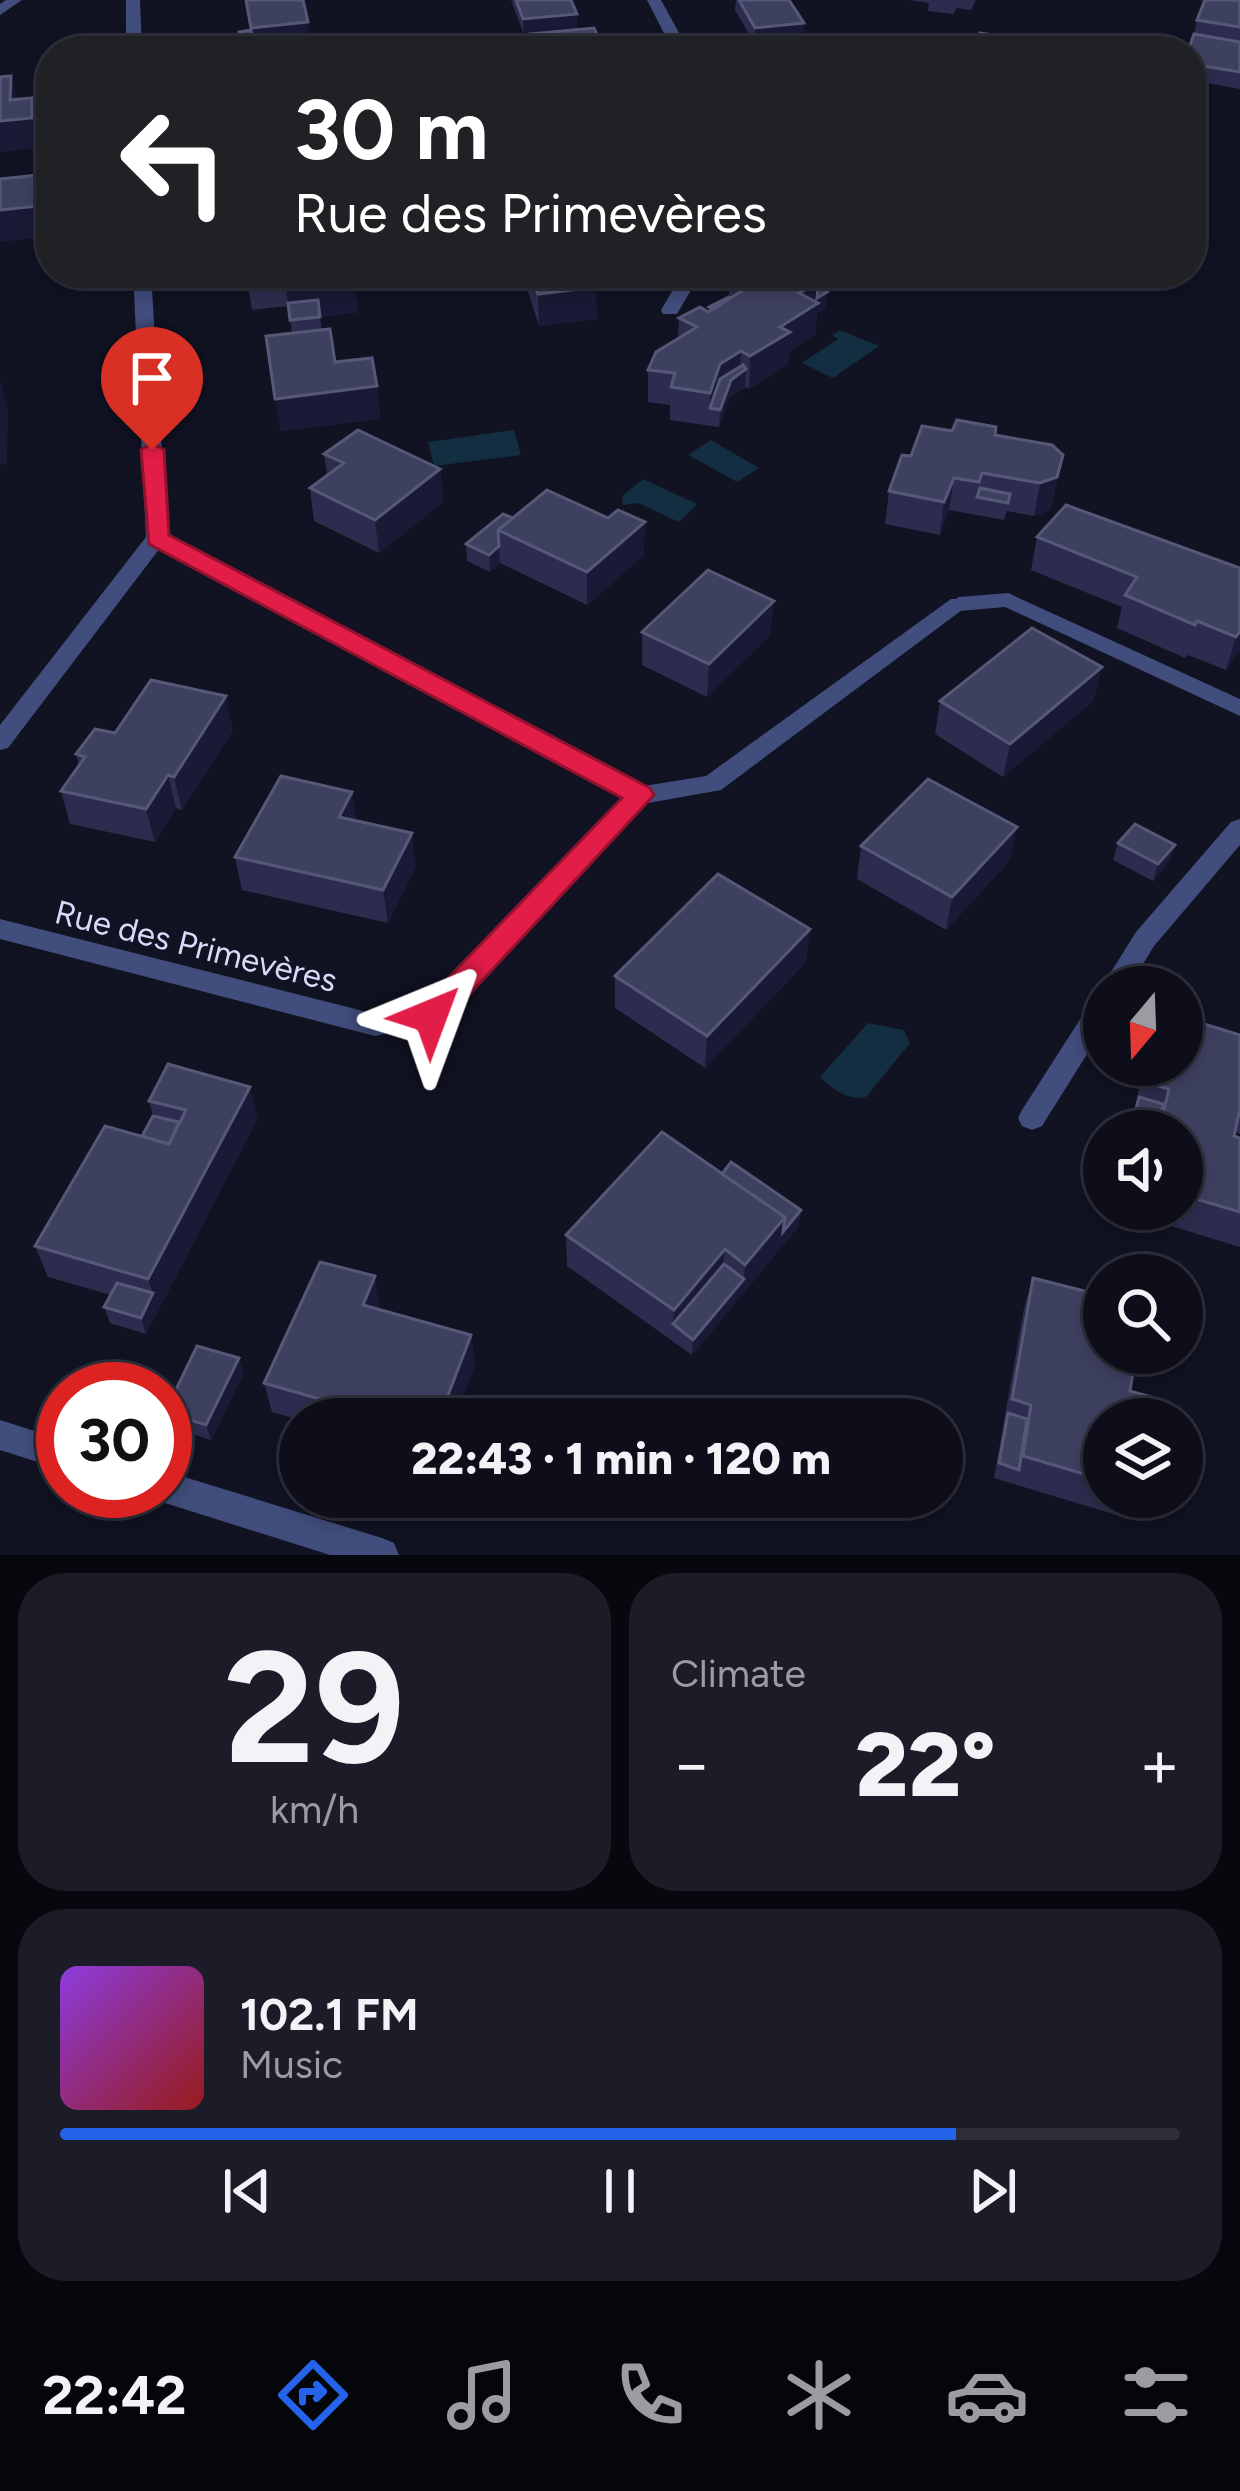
<!DOCTYPE html>
<html lang="en">
<head>
<meta charset="utf-8">
<style>
  :root { --surface:#0d0e1a; --page:#1b1c27; --text:#f1f3f6; --muted:#9a9ca2; --line:#2d2e39; --accent:#2563eb }
  body { margin:0; font-family:Figtree,sans-serif; background:var(--page); color:var(--text); height:100vh; display:flex; flex-direction:column; font-size:45px; white-space:nowrap }
  * { box-sizing:border-box; margin:0 }
  p { font-size:39px; color:var(--muted) }
  .icon { flex:none; width:66px; height:66px; fill:none; stroke:currentColor; stroke-width:2; stroke-linecap:round; stroke-linejoin:round }
  .map { position:relative; height:1555px; overflow:hidden }
  .sheet { display:flex; flex-direction:column; gap:18px; padding:18px; background:#07080e; flex:1 }
  .sheet>* { flex:none }
  .guide { position:absolute; left:36px; top:36px; width:1170px; height:252px; border-radius:48px; box-shadow:0 6px 18px #0003,0 0 0 3px var(--line); background:#202124; color:#fff; overflow:hidden }
  .needle { width:78px; rotate:199deg }
  .buttons { position:absolute; left:1083px; top:966px; display:grid; gap:24px }
  .buttons a { display:grid; place-items:center; width:120px; height:120px; border-radius:50%; background:var(--surface); box-shadow:0 6px 18px #0003,0 0 0 3px var(--line); font-size:60px }
  .speed { position:absolute; left:36px; top:1362px; display:flex; gap:24px; font-size:60px; font-weight:700; text-align:center }
  .speed>* { display:grid; place-content:center; width:156px; height:156px; border-radius:50%; background:var(--surface); box-shadow:0 6px 18px #0003,0 0 0 3px var(--line); line-height:1 }
  .speed .limit { border:18px solid #d22; background:#fff; color:#111 }
  .pin { position:absolute; display:grid; place-items:center; width:102px; height:102px; color:#fff; margin:-123px -51px; border-radius:50% 50% 50% 0; rotate:-45deg; box-shadow:0 0 12px #0007 }
  .pin .icon { rotate:45deg }
  .me { position:absolute; width:132px; margin:-66px; rotate:44deg; stroke-linejoin:round; filter:drop-shadow(0 0 9px #0008) }
  .turn { display:flex; align-items:center; gap:42px; height:252px; padding:0 60px; font-size:54px }
  .turn .icon { width:156px; height:156px; stroke-width:2.5 }
  .turn b { display:block; font-size:84px; line-height:102px }
  .big { font-size:90px; font-weight:800; line-height:1.1 }
  .sheet .widget { flex:1; display:flex; flex-direction:column; justify-content:center; gap:18px; min-width:0; padding:0 42px; border-radius:48px; background:var(--page) }
  .sheet .dial { align-items:center; gap:0 }
  .dial b { font-size:156px; line-height:1 }
  .song { display:flex; align-items:center; gap:36px }
  .cover { width:144px; height:144px; border-radius:18px; background:linear-gradient(135deg,hsl(270 70% 55%),hsl(0 70% 35%)) }
  .played { height:12px; border-radius:6px; background:linear-gradient(90deg,var(--accent) 80%,var(--line) 80%) }
  .keys { display:flex; justify-content:space-around; direction:ltr }
  .heat { display:flex; justify-content:space-between; align-items:center; font-size:66px; direction:ltr }
  .sheet .tiles { flex:1; display:grid; gap:18px; grid-template-columns:1fr 1fr }
  .widget:last-child { grid-column:span 2 }
  .trip { position:absolute; left:279px; top:1398px; width:684px; height:120px; border-radius:60px; background:var(--surface); box-shadow:0 6px 18px #0003,0 0 0 3px var(--line); font-weight:800; line-height:120px; text-align:center }
  .tabs { display:flex; height:192px; justify-content:space-around; align-items:center; background:#05060a; color:var(--muted) }
  .tabs .icon { width:84px; height:84px }
  .tabs .active { color:var(--accent) }
  .tabs b { font-size:54px; color:var(--text) }
  .map>svg:first-child { display:block }
  .water { fill:#122e40 }
  .lines { fill:none; stroke-linecap:round; stroke-linejoin:round }
  .service { fill:#414d7c; fill-rule:evenodd }
  .minor { fill:#414d7c; fill-rule:evenodd }
  .wall { fill:#2c2d4e }
  .shaded-wall { fill:#191a35 }
  .building { fill:#3e4060; stroke:#565878; stroke-width:3 }
  .route { fill:#e11d48; stroke:#92132f; stroke-width:3 }
  .labels { text-anchor:middle; dominant-baseline:central; stroke-width:9; stroke-linejoin:round; paint-order:stroke }
  .street-label { font-size:33px; fill:#d6dbfa; stroke:#111222 }
</style>
</head>
<body>
<div class="map">
<svg width="1240" height="1555" viewBox="0 0 1240 1555">
  <rect width="100%" height="100%" fill="#111222"/>
  <g class="water">
    <path d="M 840,330 L 879,346 L 833,378 L 802,363 L 838,339 L 832,335 Z"/>
    <path d="M 514,430 L 521,455 L 434,466 L 428,442 Z"/>
    <path d="M 711,440 L 759,468 L 737,482 L 688,455 Z"/>
    <path d="M 643,479 L 697,504 L 679,522 L 638,503 L 623,505 L 622,496 Z"/>
    <path d="M 868,1023 L 904,1030 L 910,1043 L 866,1097 C 847,1101 833,1089 820,1077 Z"/>
  </g>
  <g class="lines">
    <g class="service">
      <path d="M 683,273 L 701,273 L 677,314 L 663,314 L 661,310 Z"/>
      <path d="M 1008,593 L 1240,699 L 1240,716 L 1005,607 L 959,611 L 948,604 L 959,597 Z"/>
      <path d="M 1240,819 L 1240,845 L 1154,946 L 1129,987 L 1104,987 L 1104,991 L 1102,987 L 1106,980 L 1136,932 L 1231,822 Z"/>
      <path d="M 1104,993 L 1104,1027 L 1042,1126 L 1032,1130 L 1022,1126 L 1018,1118 L 1022,1110 L 1095,996 Z"/>
    </g>
    <g class="minor">
      <path d="M 6,0 L 22,0 L 0,15 L 0,4 Z"/>
      <path d="M 126,0 L 140,0 L 142,51 L 126,51 Z"/>
      <path d="M 647,0 L 661,0 L 689,51 L 673,51 Z"/>
      <path d="M 133,273 L 151,273 L 167,535 L 644,786 L 706,776 L 951,599 L 967,599 L 970,604 L 721,790 L 648,803 L 440,1023 L 375,1036 L 0,939 L 0,919 L 375,1014 L 423,1006 L 625,797 L 160,548 L 8,748 L 0,750 L 0,725 L 146,537 Z"/>
      <path d="M 0,1420 L 63,1440 L 63,1470 L 0,1450 Z"/>
      <path d="M 165,1471 L 382,1538 L 394,1543 L 399,1555 L 330,1555 L 165,1503 L 154,1498 L 150,1491 L 165,1491 Z"/>
    </g>
  </g>
  <g class="wall">
    <path d="M 511,0 L 571,0 L 577,29 L 604,51 L 531,51 L 530,34 L 524,35 Z"/>
    <path d="M 736,0 L 789,0 L 804,23 L 803,39 L 754,43 L 735,10 Z"/>
    <path d="M 909,0 L 976,0 L 971,10 L 957,8 L 953,14 L 928,11 L 929,3 Z"/>
    <path d="M 1198,0 L 1240,0 L 1240,89 L 1191,80 L 1191,51 L 1197,20 L 1205,1 Z"/>
    <path d="M 246,273 L 352,273 L 358,312 L 320,317 L 322,330 L 335,362 L 377,386 L 380,419 L 280,431 L 292,333 L 288,306 L 252,310 Z"/>
    <path d="M 522,273 L 608,273 L 608,280 L 594,281 L 597,319 L 539,326 Z"/>
    <path d="M 729,282 L 818,287 L 827,292 L 825,309 L 817,313 L 815,335 L 789,352 L 788,364 L 749,389 L 745,387 L 730,397 L 719,427 L 670,420 L 670,405 L 648,402 L 648,370 L 678,339 L 679,318 L 708,312 L 709,307 L 729,297 Z"/>
    <path d="M 952,431 L 995,435 L 1063,455 L 1050,510 L 1034,516 L 1007,511 L 1004,520 L 949,510 L 940,535 L 885,524 L 889,491 L 911,456 Z"/>
    <path d="M 324,454 L 440,469 L 443,502 L 379,553 L 314,521 L 310,488 L 327,475 Z"/>
    <path d="M 513,518 L 644,555 L 587,605 L 500,563 L 490,572 L 467,561 L 466,544 Z"/>
    <path d="M 1037,537 L 1240,568 L 1240,650 L 1226,670 L 1188,655 L 1185,658 L 1117,628 L 1122,607 L 1031,570 Z"/>
    <path d="M 642,632 L 771,634 L 707,697 L 642,665 Z"/>
    <path d="M 1094,700 L 1003,777 L 935,734 L 940,701 Z"/>
    <path d="M 233,730 L 182,810 L 176,808 L 155,842 L 70,824 L 61,791 L 79,766 L 76,754 L 115,733 Z"/>
    <path d="M 352,792 L 356,821 L 416,866 L 388,923 L 242,890 L 235,857 Z"/>
    <path d="M 1118,843 L 1175,845 L 1169,862 L 1153,881 L 1113,860 Z"/>
    <path d="M 861,846 L 1010,860 L 946,930 L 857,879 Z"/>
    <path d="M 806,962 L 705,1068 L 615,1008 L 615,976 Z"/>
    <path d="M 1240,1035 L 1240,1134 L 1235,1132 L 1234,1136 L 1240,1138 L 1240,1247 L 1135,1215 L 1137,1209 L 1182,1209 L 1182,1131 L 1129,1131 L 1145,1065 L 1182,1065 Z"/>
    <path d="M 149,1101 L 258,1118 L 146,1334 L 110,1323 L 104,1307 L 111,1295 L 48,1277 L 35,1246 L 142,1136 L 153,1116 Z"/>
    <path d="M 799,1226 L 692,1355 L 567,1266 L 566,1235 Z"/>
    <path d="M 1033,1278 L 1104,1419 L 1104,1497 L 1140,1497 L 1130,1519 L 994,1478 L 1024,1308 Z"/>
    <path d="M 380,1307 L 379,1309 L 471,1335 L 475,1365 L 454,1419 L 300,1420 L 272,1412 L 264,1383 Z"/>
    <path d="M 239,1358 L 243,1374 L 211,1440 L 171,1427 L 165,1412 Z"/>
  </g>
  <g class="shaded-wall">
    <path d="M 577,14 L 577,29 L 524,35 L 523,19 Z"/>
    <path d="M 308,22 L 311,51 L 254,51 L 251,28 Z"/>
    <path d="M 804,23 L 803,39 L 754,43 L 755,28 Z"/>
    <path d="M 253,42 L 254,51 L 241,51 L 240,43 Z"/>
    <path d="M 11,76 L 18,106 L 32,98 L 39,128 L 39,148 L 0,152 L 0,121 L 10,100 Z"/>
    <path d="M 39,175 L 46,206 L 46,237 L 0,242 L 0,210 Z"/>
    <path d="M 354,281 L 358,312 L 290,320 L 286,288 Z"/>
    <path d="M 818,283 L 817,298 L 827,292 L 825,309 L 817,313 L 815,335 L 789,352 L 788,364 L 749,389 L 750,356 L 780,327 L 799,293 Z"/>
    <path d="M 596,287 L 597,319 L 539,326 L 538,294 Z"/>
    <path d="M 741,351 L 740,373 L 746,369 L 745,386 L 730,397 L 719,427 L 720,410 L 710,408 L 710,393 L 720,364 Z"/>
    <path d="M 0,379 L 8,410 L 7,464 L 0,465 Z"/>
    <path d="M 377,386 L 380,419 L 280,431 L 275,399 Z"/>
    <path d="M 1063,455 L 1050,510 L 1034,516 L 1040,483 Z"/>
    <path d="M 440,469 L 443,502 L 379,553 L 375,520 Z"/>
    <path d="M 954,478 L 949,510 L 940,535 L 944,502 Z"/>
    <path d="M 645,522 L 644,555 L 587,605 L 587,572 Z"/>
    <path d="M 499,546 L 500,563 L 490,572 L 489,555 Z"/>
    <path d="M 774,601 L 771,634 L 707,697 L 709,664 Z"/>
    <path d="M 1240,631 L 1240,650 L 1226,670 L 1236,637 Z"/>
    <path d="M 1102,667 L 1094,700 L 1003,777 L 1010,744 Z"/>
    <path d="M 226,696 L 233,730 L 182,810 L 174,777 Z"/>
    <path d="M 168,775 L 176,808 L 155,842 L 146,809 Z"/>
    <path d="M 352,792 L 357,825 L 339,817 Z"/>
    <path d="M 1017,827 L 1010,860 L 946,930 L 952,897 Z"/>
    <path d="M 412,833 L 416,866 L 388,923 L 383,890 Z"/>
    <path d="M 1175,845 L 1169,862 L 1153,881 L 1158,864 Z"/>
    <path d="M 810,929 L 806,962 L 705,1068 L 707,1036 Z"/>
    <path d="M 250,1087 L 258,1118 L 146,1334 L 141,1318 L 153,1293 L 148,1279 Z"/>
    <path d="M 801,1210 L 799,1226 L 692,1355 L 693,1340 L 744,1279 L 745,1265 L 785,1217 Z"/>
    <path d="M 725,1249 L 722,1280 L 673,1324 L 674,1310 Z"/>
    <path d="M 375,1276 L 380,1307 L 368,1335 L 363,1305 Z"/>
    <path d="M 471,1335 L 475,1365 L 454,1419 L 439,1419 Z"/>
    <path d="M 239,1358 L 243,1374 L 211,1440 L 206,1425 Z"/>
  </g>
  <g class="building">
    <path d="M 246,0 L 303,0 L 308,22 L 251,28 Z"/>
    <path d="M 516,0 L 571,0 L 577,14 L 523,19 Z"/>
    <path d="M 739,0 L 789,0 L 804,23 L 755,28 Z"/>
    <path d="M 1205,0 L 1240,0 L 1240,27 L 1197,20 Z"/>
    <path d="M 594,28 L 604,51 L 537,51 L 530,34 Z"/>
    <path d="M 251,30 L 253,42 L 240,43 L 239,32 Z"/>
    <path d="M 980,33 L 1018,39 L 1013,51 L 971,51 Z"/>
    <path d="M 1194,34 L 1240,42 L 1240,72 L 1191,64 L 1191,51 L 1188,51 Z"/>
    <path d="M 1106,39 L 1174,51 L 1113,51 L 1101,49 Z"/>
    <path d="M 11,76 L 10,100 L 32,98 L 32,118 L 0,121 L 0,77 Z"/>
    <path d="M 39,175 L 39,206 L 0,210 L 0,179 Z"/>
    <path d="M 246,273 L 352,273 L 354,281 L 286,288 L 284,274 L 247,278 Z"/>
    <path d="M 531,273 L 592,273 L 596,287 L 538,294 Z"/>
    <path d="M 744,273 L 798,273 L 818,283 L 799,293 L 818,303 L 780,327 L 790,332 L 750,356 L 741,351 L 720,364 L 710,393 L 671,387 L 675,373 L 648,370 L 656,352 L 697,327 L 679,318 L 700,307 L 708,312 L 745,289 L 729,282 Z"/>
    <path d="M 818,287 L 827,292 L 817,298 Z"/>
    <path d="M 729,297 L 731,298 L 713,309 L 709,307 Z"/>
    <path d="M 318,300 L 320,317 L 290,320 L 288,303 Z"/>
    <path d="M 330,329 L 335,362 L 372,358 L 377,386 L 275,399 L 266,336 Z"/>
    <path d="M 743,365 L 746,369 L 731,380 L 720,410 L 710,408 L 720,379 Z"/>
    <path d="M 957,420 L 996,427 L 995,435 L 1052,445 L 1063,455 L 1057,477 L 1040,483 L 982,473 L 979,482 L 954,478 L 944,502 L 889,491 L 902,455 L 911,456 L 922,426 L 952,431 Z"/>
    <path d="M 358,430 L 440,469 L 375,520 L 310,488 L 344,463 L 324,454 Z"/>
    <path d="M 980,488 L 1010,494 L 1008,503 L 977,497 Z"/>
    <path d="M 547,490 L 608,518 L 618,510 L 645,522 L 587,572 L 498,530 Z"/>
    <path d="M 1066,505 L 1240,568 L 1240,631 L 1236,637 L 1197,621 L 1195,625 L 1125,595 L 1137,577 L 1037,537 Z"/>
    <path d="M 503,514 L 513,518 L 498,530 L 499,546 L 489,555 L 466,544 Z"/>
    <path d="M 708,570 L 774,601 L 709,664 L 642,632 Z"/>
    <path d="M 1032,628 L 1102,667 L 1010,744 L 940,701 Z"/>
    <path d="M 151,680 L 226,696 L 174,777 L 168,775 L 146,809 L 61,791 L 85,757 L 76,754 L 95,729 L 115,733 Z"/>
    <path d="M 281,776 L 352,792 L 339,817 L 412,833 L 383,890 L 235,857 Z"/>
    <path d="M 928,779 L 1017,827 L 952,897 L 861,846 Z"/>
    <path d="M 1135,824 L 1175,845 L 1158,864 L 1118,843 Z"/>
    <path d="M 718,874 L 810,929 L 707,1036 L 615,976 Z"/>
    <path d="M 1182,1017 L 1240,1035 L 1240,1109 L 1234,1136 L 1240,1138 L 1240,1212 L 1182,1195 L 1182,1131 L 1159,1131 L 1169,1089 L 1144,1082 L 1147,1065 L 1182,1065 Z"/>
    <path d="M 168,1064 L 250,1087 L 148,1279 L 35,1246 L 105,1126 L 169,1144 L 186,1110 L 149,1101 Z"/>
    <path d="M 1139,1097 L 1163,1104 L 1158,1130 L 1133,1122 Z"/>
    <path d="M 153,1116 L 179,1122 L 169,1144 L 142,1136 Z"/>
    <path d="M 662,1132 L 785,1217 L 745,1265 L 725,1249 L 674,1310 L 566,1235 Z"/>
    <path d="M 731,1162 L 801,1210 L 783,1232 L 785,1217 L 722,1174 Z"/>
    <path d="M 320,1262 L 375,1276 L 363,1305 L 471,1335 L 439,1419 L 389,1419 L 264,1383 Z"/>
    <path d="M 724,1264 L 744,1279 L 693,1340 L 673,1324 Z"/>
    <path d="M 1033,1278 L 1104,1296 L 1104,1353 L 1136,1353 L 1130,1391 L 1155,1398 L 1152,1419 L 1104,1419 L 1104,1480 L 1023,1456 L 1031,1405 L 1012,1399 Z"/>
    <path d="M 117,1283 L 153,1293 L 141,1318 L 104,1307 Z"/>
    <path d="M 197,1346 L 239,1358 L 206,1425 L 165,1412 Z"/>
    <path d="M 1008,1413 L 1027,1419 L 1019,1470 L 999,1463 Z"/>
  </g>
  <path class="route" d="M 152,443 L 164,450 L 169,535 L 650,788 L 654,795 L 442,1024 L 420,1024 L 416,1016 L 420,1007 L 622,798 L 149,544 L 141,450 Z"/>
  <g class="labels">
    <g class="street-label">
      <text transform="translate(196 946) rotate(14)">Rue des Primevères</text>
    </g>
  </g>
</svg>
<div class="buttons">
<a><svg class="needle" viewBox="-14 -14 28 28"><path d="M0-13l5 13h-10z" fill="#e53935"/><path d="M0 13l5-13h-10z" fill="#9a9ca2"/></svg></a>
<a><svg class="icon" aria-label="sound" viewBox="0 0 24 24"><path d="M4 9h4l5-4v14l-5-4H4zM17 9q2 3 0 6"/></svg></a>
<a><svg class="icon" aria-label="search" viewBox="0 0 24 24"><circle cx="10" cy="10" r="6"/><path d="M15 15l6 6"/></svg></a>
<a><svg class="icon" aria-label="layers" viewBox="0 0 24 24"><path d="M12 4l9 5-9 5-9-5zM3 14l9 5 9-5"/></svg></a>
</div>
<div class="speed"><div class="limit">30</div></div>
<div class="pin" style="left:152px;top:450px;background:#d93025"><svg class="icon" aria-label="arrive" viewBox="0 0 24 24"><path d="M6 21V4h12l-3 4 3 4H6"/></svg></div>
<svg class="me" style="left:431px;top:1016px" viewBox="-20 -20 40 40"><path d="M0-17L14 15 0 8-14 15z" fill="#e11d48" stroke="#fff" stroke-width="4"/></svg>
<div class="trip">22:43 · 1 min · 120 m</div>
<div class="guide">
<div class="turn"><svg class="icon" aria-label="left" viewBox="0 0 24 24"><path d="M17 20v-9H6M10 6l-5 5 5 5"/></svg><div><b>30 m</b>Rue des Primevères</div></div>
</div>
</div>
<section class="sheet">
<div class="tiles">
<div class="widget dial"><b>29</b><p>km/h</p></div>
<div class="widget"><p>Climate</p>
<div class="heat"><a>−</a><b class="big">22°</b><a>+</a></div>
</div>
<div class="widget">
<div class="song"><i class="cover"></i><div><b>102.1 FM</b><p>Music</p></div></div>
<div class="played"></div>
<div class="keys"><svg class="icon" aria-label="previous" viewBox="0 0 24 24"><path d="M18 5L8 12l10 7zM5 5v14"/></svg><svg class="icon" aria-label="pause" viewBox="0 0 24 24"><path d="M8 5v14M16 5v14"/></svg><svg class="icon" aria-label="next" viewBox="0 0 24 24"><path d="M6 5l10 7-10 7zM19 5v14"/></svg></div>
</div>
</div>
</section>
<nav class="tabs">
<b>22:42</b>
<svg class="icon active" aria-label="directions" viewBox="0 0 24 24"><path d="M12 3l9 9-9 9-9-9zM9 14v-3h6M13 9l2 2-2 2"/></svg>
<svg class="icon" aria-label="music" viewBox="0 0 24 24"><path d="M9 18V5l10-2v13"/><circle cx="6" cy="18" r="3"/><circle cx="16" cy="16" r="3"/></svg>
<svg class="icon" aria-label="phone" viewBox="0 0 24 24"><path d="M5 4h4l2 5-3 2q2 4 5 5l2-3 5 2v4C11 20 4 13 5 4z"/></svg>
<svg class="icon" aria-label="climate" viewBox="0 0 24 24"><path d="M12 3v18M4 7l16 10M4 17L20 7"/></svg>
<svg class="icon" aria-label="car" viewBox="0 0 24 24"><path d="M5 17H2v-5l4-1 3-4h7l3 4 3 1v5h-3M9 17h6M6 11h13"/><circle cx="7" cy="17" r="2"/><circle cx="17" cy="17" r="2"/></svg>
<svg class="icon" aria-label="filters" viewBox="0 0 24 24"><path d="M4 7h16M4 17h16"/><circle cx="9" cy="7" r="2"/><circle cx="15" cy="17" r="2"/></svg>
</nav>
</body>
</html>
